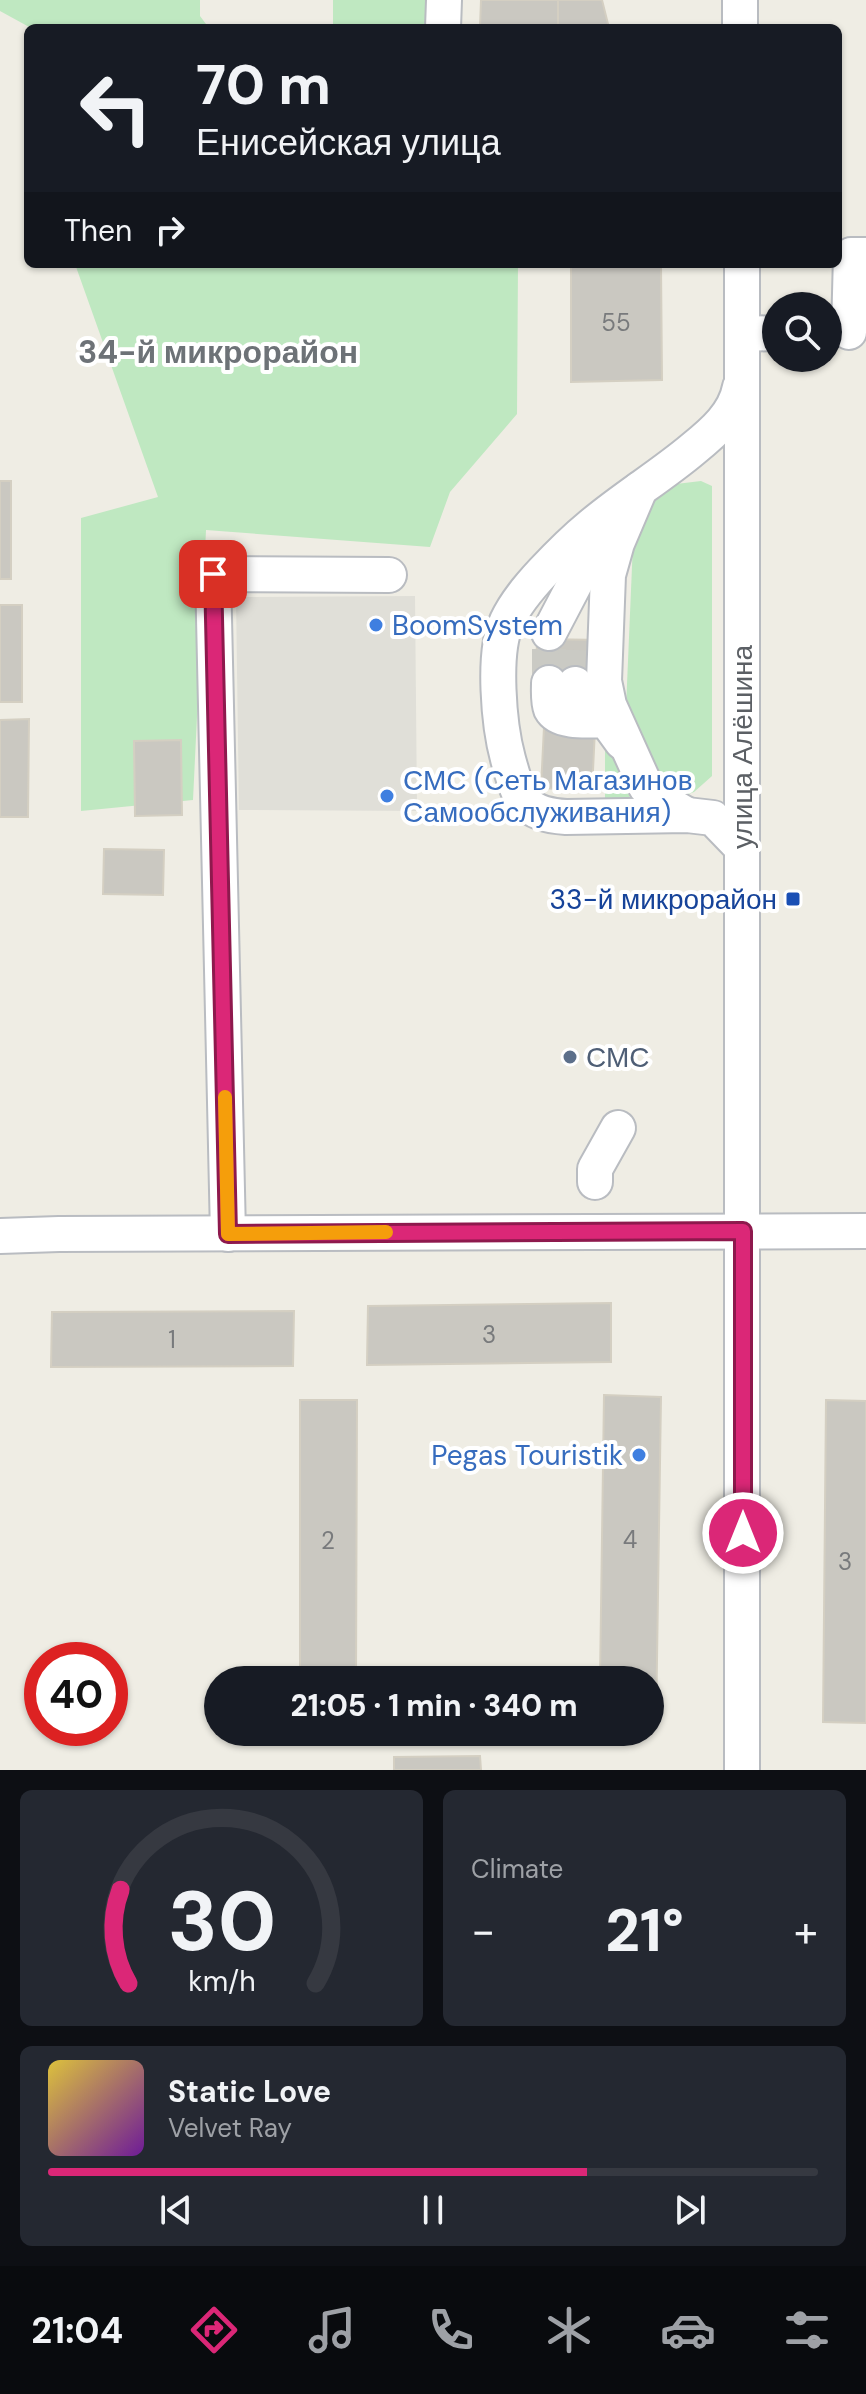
<!DOCTYPE html>
<html lang="en">
<head>
<meta charset="utf-8">
<style>
  :root { --surface:#171b24; --page:#242831; --text:#f1f3f6; --muted:#9ea1a6; --line:#363941; --accent:#db2777 }
  body { margin:0; font-family:"DM Sans",sans-serif; background:var(--page); color:var(--text); height:100vh; display:flex; flex-direction:column; font-size:30px; white-space:nowrap }
  * { box-sizing:border-box; margin:0 }
  p { font-size:26px; color:var(--muted) }
  .icon { flex:none; width:44px; height:44px; fill:none; stroke:currentColor; stroke-width:2; stroke-linecap:round; stroke-linejoin:round }
  .map { position:relative; height:1770px; overflow:hidden }
  .details { display:flex; flex-direction:column; gap:20px; padding:20px; background:#0d0f14; flex:1 }
  .details>* { flex:none }
  .banner { position:absolute; left:24px; top:24px; width:818px; height:244px; border-radius:12px; box-shadow:0 2px 6px #0004; background:#171b24; color:var(--text); overflow:hidden }
  .controls { position:absolute; left:762px; top:292px; display:grid; gap:16px }
  .controls a { display:grid; place-items:center; width:80px; height:80px; border-radius:50%; background:var(--surface); box-shadow:0 2px 6px #0004; font-size:40px }
  .speed { position:absolute; left:24px; top:1642px; display:flex; gap:16px; font-size:40px; font-weight:700; text-align:center }
  .speed>* { display:grid; place-content:center; width:104px; height:104px; border-radius:50%; background:var(--surface); box-shadow:0 2px 6px #0004; line-height:1 }
  .speed .limit { border:12px solid #d22; background:#fff; color:#111 }
  .pin { position:absolute; display:grid; place-items:center; width:68px; height:68px; color:#fff; margin:-34px; border-radius:16px; box-shadow:0 4px 12px #0006 }
  .me { position:absolute; width:88px; margin:-44px; rotate:0deg; stroke-linejoin:round; filter:drop-shadow(0 0 6px #0008) }
  .turn { display:flex; align-items:center; gap:28px; height:168px; padding:0 40px; font-size:36px }
  .turn .icon { width:104px; height:104px; stroke-width:2.5 }
  .turn b { display:block; font-size:56px; line-height:68px }
  .then { display:flex; align-items:center; height:76px; padding:0 40px; background:#0003; gap:16px; font-size:30px }
  .big { font-size:60px; font-weight:800; line-height:1.1 }
  .details .widget { flex:1; display:flex; flex-direction:column; justify-content:center; gap:12px; min-width:0; padding:0 28px; border-radius:12px; background:var(--page) }
  .details .dial { align-items:center; gap:0 }
  .dial svg { height:208px; overflow:visible; fill:none; stroke:var(--line); stroke-width:7; stroke-linecap:round; text-anchor:middle }
  .dial text { fill:var(--text); stroke:none }
  .song { display:flex; align-items:center; gap:24px }
  .cover { width:96px; height:96px; border-radius:12px; background:linear-gradient(135deg,hsl(50 70% 55%),hsl(280 70% 35%)) }
  .played { height:8px; border-radius:4px; background:linear-gradient(90deg,var(--accent) 70%,var(--line) 70%) }
  .keys { display:flex; justify-content:space-around; direction:ltr }
  .heat { display:flex; justify-content:space-between; align-items:center; font-size:44px; direction:ltr }
  .details .tiles { flex:1; display:grid; gap:20px; grid-template-columns:1fr 1fr }
  .widget:last-child { grid-column:span 2 }
  .trip { position:absolute; left:204px; top:1666px; width:460px; height:80px; border-radius:40px; background:var(--surface); box-shadow:0 2px 6px #0004; font-weight:800; line-height:80px; text-align:center }
  .dock { display:flex; height:128px; justify-content:space-around; align-items:center; background:#090b0e; color:var(--muted) }
  .dock .icon { width:56px; height:56px }
  .dock .on { color:var(--accent) }
  .dock b { font-size:36px; color:var(--text) }
  .map>svg:first-child { display:block }
  .industrial { fill:#e0dfd8 }
  .green { fill:#bfe8c1 }
  .building { fill:#cac8c1; stroke:#d4cfc2; stroke-width:2 }
  .lines { fill:none; stroke-linecap:round; stroke-linejoin:round }
  .minor-tunnel { stroke:#cacac4; stroke-width:34; stroke-dasharray:34 17; stroke-linecap:butt }
  .minor-casing { stroke:#b9bcc1; stroke-width:38 }
  .minor { stroke:#fff; stroke-width:34 }
  .route-casing { stroke:#8e194d; stroke-width:20 }
  .route { stroke:#db2777; stroke-width:14 }
  .slow { stroke:#f59e0b; stroke-width:14 }
  .shop-dot { fill:#3f7fe0; stroke:#fff; stroke-width:3 }
  .transit-dot { fill:#1a4fb4; stroke:#fff; stroke-width:3 }
  .service-dot { fill:#5c6f8a; stroke:#fff; stroke-width:3 }
  .labels { text-anchor:middle; dominant-baseline:central; stroke-width:8; stroke-linejoin:round; paint-order:stroke }
  .number-label { font-size:24px; fill:#787a7c }
  .shop-label { font-size:28px; fill:#366cbe; stroke:#fff; text-anchor:start }
  .street-label { font-size:28px; fill:#5c6065; stroke:#fff }
  .transit-label { font-size:28px; fill:#164399; stroke:#fff; text-anchor:end }
  .service-label { font-size:28px; fill:#4e5e75; stroke:#fff; text-anchor:start }
  .quarter-label { font-size:32px; font-weight:bold; fill:#6d7277; stroke:#fff }
</style>
</head>
<body>
<div class="map">
<svg width="866" height="1770" viewBox="0 0 866 1770">
  <rect width="100%" height="100%" fill="#efede4"/>
  <path class="industrial" d="M 415,596 L 417,811 L 239,810 L 236,597 Z"/>
  <g class="green">
    <path d="M 0,0 L 200,0 L 200,16 L 209,28 L 31,28 L 0,11 Z"/>
    <rect x="333" y="0" width="101" height="28"/>
    <path d="M 75,264 L 518,264 L 517,414 L 450,492 L 430,547 L 206,530 L 193,800 L 81,811 L 81,518 L 158,497 Z"/>
    <path d="M 701,481 L 712,486 L 712,776 L 694,792 L 681,797 L 662,789 L 626,708 L 633,543 L 644,509 L 663,490 L 676,484 Z"/>
    <path d="M 605,736 L 628,788 L 630,798 L 625,804 L 605,804 Z"/>
  </g>
  <g class="building">
    <path d="M 481,0 L 558,0 L 558,28 L 480,28 Z"/>
    <path d="M 558,0 L 602,0 L 609,28 L 558,28 Z"/>
    <path d="M 571,264 L 661,264 L 662,380 L 571,382 Z"/>
    <rect x="0" y="481" width="11" height="98"/>
    <rect x="0" y="605" width="22" height="97"/>
    <path d="M 537,639 L 603,640 L 602,681 L 536,679 Z"/>
    <path d="M 29,719 L 28,817 L 0,817 L 0,720 Z"/>
    <path d="M 544,727 L 595,729 L 592,791 L 541,788 Z"/>
    <path d="M 181,740 L 182,815 L 135,816 L 134,741 Z"/>
    <path d="M 104,849 L 164,850 L 163,895 L 103,894 Z"/>
    <path d="M 611,1303 L 611,1362 L 367,1365 L 368,1306 Z"/>
    <path d="M 294,1311 L 293,1366 L 51,1367 L 52,1312 Z"/>
    <path d="M 604,1395 L 661,1397 L 656,1725 L 650,1725 L 650,1680 L 600,1680 Z"/>
    <path d="M 300,1400 L 357,1400 L 356,1680 L 300,1680 Z"/>
    <path d="M 826,1400 L 866,1401 L 866,1723 L 823,1722 Z"/>
    <path d="M 480,1756 L 481,1770 L 394,1770 L 394,1757 Z"/>
  </g>
  <g class="lines">
    <g class="minor-tunnel">
      <path d="M 549,683 L 549,633"/>
      <path d="M 575,684 L 576,634"/>
    </g>
    <defs>
      <g id="minor">
        <path d="M 740,0 L 740,28"/>
        <path d="M 443,28 L 444,0"/>
        <path d="M 742,264 L 742,1770"/>
        <path d="M 849,332 L 851,255 L 866,255"/>
        <path d="M 743,334 L 776,333"/>
        <path d="M 740,387 C 735,414 714,432 693,449 C 661,476 624,498 591,526 C 574,540 558,556 543,572 C 529,587 516,602 507,621 C 492,653 499,726 508,759 C 519,798 522,814 566,817 L 687,815 L 713,818 L 742,848"/>
        <path d="M 640,489 L 617,543 L 608,575 L 604,681 L 609,705 L 646,787 L 658,798 L 687,815"/>
        <path d="M 549,633 L 582,570 L 612,528"/>
        <path d="M 549,683 C 549,691 548,701 551,709 C 559,724 592,720 606,720 L 622,742"/>
        <path d="M 575,684 C 580,701 594,710 606,720"/>
        <path d="M 595,1182 L 595,1169 L 618,1128"/>
        <path d="M 228,1234 L 213,574 L 389,575"/>
        <path d="M 0,1236 L 59,1234 L 866,1231"/>
      </g>
    </defs>
    <use href="#minor" class="minor-casing"/>
    <use href="#minor" class="minor"/>
  </g>
  <g class="lines">
    <defs>
      <path id="route" d="M 213,574 L 228,1234 L 743,1231 L 743,1533"/>
    </defs>
    <use href="#route" class="route-casing"/>
    <use href="#route" class="route"/>
    <path class="slow" d="M 225,1097 L 228,1234 L 386,1232"/>
  </g>
  <g class="shop-dot">
    <circle cx="376" cy="625" r="8"/>
    <circle cx="387" cy="796" r="8"/>
    <circle cx="639" cy="1455" r="8"/>
  </g>
  <rect class="transit-dot" x="785" y="891" width="16" height="16" rx="4"/>
  <circle class="service-dot" cx="570" cy="1057" r="8"/>
  <g class="labels">
    <g class="number-label">
      <text x="616" y="322">55</text>
      <text x="489" y="1334">3</text>
      <text x="172" y="1339">1</text>
      <text x="630" y="1539">4</text>
      <text x="328" y="1540">2</text>
      <text x="845" y="1561">3</text>
    </g>
    <g class="shop-label">
      <text x="392" y="625">BoomSystem</text>
      <text x="403" y="780">СМС (Сеть Магазинов<tspan x="403" dy="32">Самообслуживания)</tspan></text>
      <text x="623" y="1455" text-anchor="end">Pegas Touristik</text>
    </g>
    <g class="street-label">
      <text transform="translate(742 747) rotate(-90)">улица Алёшина</text>
    </g>
    <g class="transit-label">
      <text x="777" y="899">33-й микрорайон</text>
    </g>
    <g class="service-label">
      <text x="586" y="1057">СМС</text>
    </g>
    <g class="quarter-label">
      <text x="218" y="352">34-й микрорайон</text>
    </g>
  </g>
</svg>
<div class="controls">
<a><svg class="icon" aria-label="search" viewBox="0 0 24 24"><circle cx="10" cy="10" r="6"/><path d="M15 15l6 6"/></svg></a>
</div>
<div class="speed"><div class="limit">40</div></div>
<div class="pin" style="left:213px;top:574px;background:#d93025"><svg class="icon" aria-label="arrive" viewBox="0 0 24 24"><path d="M6 21V4h12l-3 4 3 4H6"/></svg></div>
<svg class="me" style="left:743px;top:1533px" viewBox="-20 -20 40 40"><circle r="17" fill="#db2777" stroke="#fff" stroke-width="3"/><path d="M0-11L8 9 0 5-8 9z" fill="#fff"/></svg>
<div class="trip">21:05 · 1 min · 340 m</div>
<div class="banner">
<div class="turn"><svg class="icon" aria-label="left" viewBox="0 0 24 24"><path d="M17 20v-9H6M10 6l-5 5 5 5"/></svg><div><b>70 m</b>Енисейская улица</div></div>
<div class="then">Then<svg class="icon" aria-label="right" viewBox="0 0 24 24"><path d="M7 20v-9h11M14 6l5 5-5 5"/></svg></div>
</div>
</div>
<section class="details">
<div class="tiles">
<div class="widget dial"><svg viewBox="0 0 100 80">
<path d="M14 69A42 42 0 1 1 86 69"/>
<path d="M14 69A42 42 0 0 1 11 33" stroke="#db2777"/>
<text x="50" y="56" font-size="32" font-weight="700">30</text>
<text x="50" y="72" font-size="11">km/h</text>
</svg></div>
<div class="widget"><p>Climate</p>
<div class="heat"><a>−</a><b class="big">21°</b><a>+</a></div>
</div>
<div class="widget">
<div class="song"><i class="cover"></i><div><b>Static Love</b><p>Velvet Ray</p></div></div>
<div class="played"></div>
<div class="keys"><svg class="icon" aria-label="previous" viewBox="0 0 24 24"><path d="M18 5L8 12l10 7zM5 5v14"/></svg><svg class="icon" aria-label="pause" viewBox="0 0 24 24"><path d="M8 5v14M16 5v14"/></svg><svg class="icon" aria-label="next" viewBox="0 0 24 24"><path d="M6 5l10 7-10 7zM19 5v14"/></svg></div>
</div>
</div>
</section>
<nav class="dock">
<b>21:04</b>
<svg class="icon on" aria-label="directions" viewBox="0 0 24 24"><path d="M12 3l9 9-9 9-9-9zM9 14v-3h6M13 9l2 2-2 2"/></svg>
<svg class="icon" aria-label="music" viewBox="0 0 24 24"><path d="M9 18V5l10-2v13"/><circle cx="6" cy="18" r="3"/><circle cx="16" cy="16" r="3"/></svg>
<svg class="icon" aria-label="phone" viewBox="0 0 24 24"><path d="M5 4h4l2 5-3 2q2 4 5 5l2-3 5 2v4C11 20 4 13 5 4z"/></svg>
<svg class="icon" aria-label="climate" viewBox="0 0 24 24"><path d="M12 3v18M4 7l16 10M4 17L20 7"/></svg>
<svg class="icon" aria-label="car" viewBox="0 0 24 24"><path d="M5 17H2v-5l4-1 3-4h7l3 4 3 1v5h-3M9 17h6M6 11h13"/><circle cx="7" cy="17" r="2"/><circle cx="17" cy="17" r="2"/></svg>
<svg class="icon" aria-label="filters" viewBox="0 0 24 24"><path d="M4 7h16M4 17h16"/><circle cx="9" cy="7" r="2"/><circle cx="15" cy="17" r="2"/></svg>
</nav>
</body>
</html>
